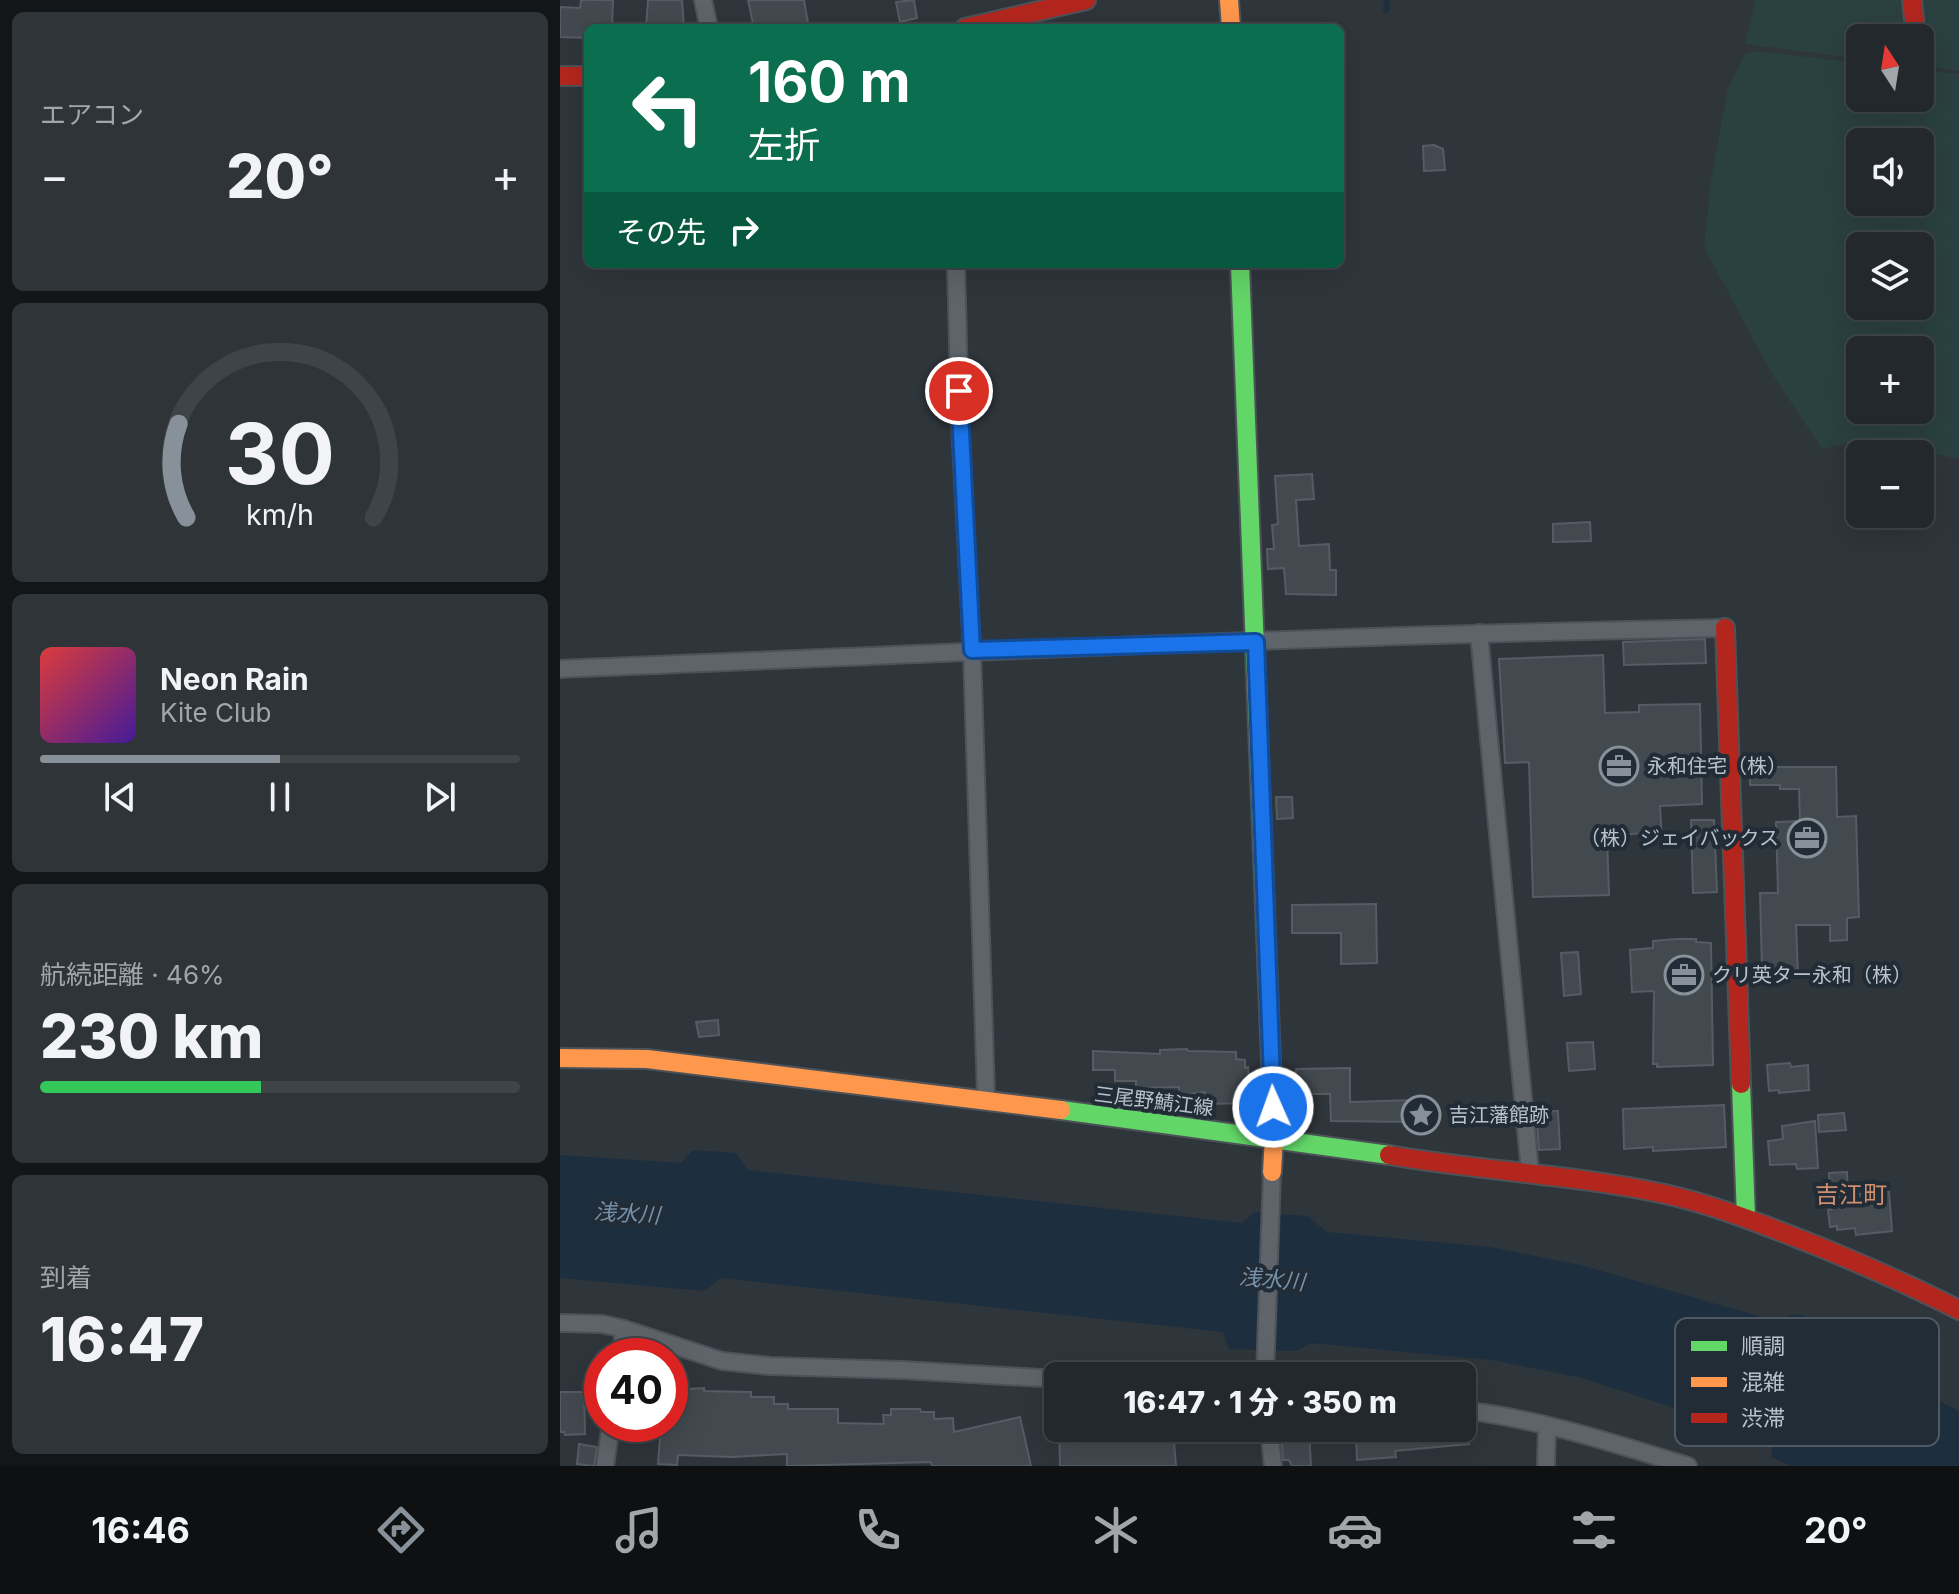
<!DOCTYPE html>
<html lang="ja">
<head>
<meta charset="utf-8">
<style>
  :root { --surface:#22282c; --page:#2e3438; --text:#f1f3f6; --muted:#a2a6a9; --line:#3f4448; --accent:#889199 }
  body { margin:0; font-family:Inter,"Noto Sans JP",sans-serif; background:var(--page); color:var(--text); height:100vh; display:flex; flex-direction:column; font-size:30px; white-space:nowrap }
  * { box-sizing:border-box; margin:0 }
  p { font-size:26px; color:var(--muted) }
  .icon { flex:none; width:44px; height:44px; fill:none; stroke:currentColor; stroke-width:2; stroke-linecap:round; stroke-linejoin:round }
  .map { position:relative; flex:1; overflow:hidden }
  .details { display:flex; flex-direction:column; gap:12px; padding:12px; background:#131618; width:560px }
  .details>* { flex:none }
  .banner { position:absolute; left:24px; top:24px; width:760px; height:244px; border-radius:12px; box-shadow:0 8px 32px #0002,0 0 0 2px var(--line); background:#0b6e4f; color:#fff; overflow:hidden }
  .needle { width:52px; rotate:348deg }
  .tools { position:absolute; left:1286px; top:24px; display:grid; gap:16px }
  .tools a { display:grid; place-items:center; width:88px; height:88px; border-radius:12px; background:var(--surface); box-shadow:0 8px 32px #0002,0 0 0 2px var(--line); font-size:40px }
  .speed { position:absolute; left:24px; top:1338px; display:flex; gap:16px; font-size:40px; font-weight:700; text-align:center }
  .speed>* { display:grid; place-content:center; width:104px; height:104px; border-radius:50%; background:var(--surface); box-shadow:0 8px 32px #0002,0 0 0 2px var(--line); line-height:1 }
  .speed .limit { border:12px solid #d22; background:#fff; color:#111 }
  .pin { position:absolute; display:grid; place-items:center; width:68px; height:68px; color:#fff; margin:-34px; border:4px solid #fff; border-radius:50%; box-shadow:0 2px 8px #0007 }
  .me { position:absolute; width:88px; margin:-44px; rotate:358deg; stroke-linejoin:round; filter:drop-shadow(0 0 6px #0008) }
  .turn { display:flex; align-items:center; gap:28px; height:168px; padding:0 32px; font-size:36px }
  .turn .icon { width:104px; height:104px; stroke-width:2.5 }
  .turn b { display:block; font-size:56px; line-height:68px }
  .then { display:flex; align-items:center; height:76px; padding:0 32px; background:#0003; gap:16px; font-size:30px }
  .big { font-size:60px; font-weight:800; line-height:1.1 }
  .details .tile { flex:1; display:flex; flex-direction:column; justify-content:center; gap:12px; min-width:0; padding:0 28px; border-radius:12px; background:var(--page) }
  .details .dial { align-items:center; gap:0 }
  .dial svg { height:208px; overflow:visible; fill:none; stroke:var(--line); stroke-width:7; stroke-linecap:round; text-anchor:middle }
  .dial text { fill:var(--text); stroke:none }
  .song { display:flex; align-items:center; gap:24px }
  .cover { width:96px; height:96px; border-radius:12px; background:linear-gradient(135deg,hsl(0 70% 55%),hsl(260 70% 35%)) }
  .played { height:8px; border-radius:4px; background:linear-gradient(90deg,var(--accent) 50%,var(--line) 50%) }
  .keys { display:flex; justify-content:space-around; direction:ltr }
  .heat { display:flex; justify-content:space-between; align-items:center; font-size:44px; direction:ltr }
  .charge { height:12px; border-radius:6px; background:linear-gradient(90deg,#34c759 46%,var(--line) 0) }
  .trip { position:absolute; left:484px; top:1362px; width:432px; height:80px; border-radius:12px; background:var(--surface); box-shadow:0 8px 32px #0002,0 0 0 2px var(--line); font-weight:800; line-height:80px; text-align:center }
  .menu { display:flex; height:128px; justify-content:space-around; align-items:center; background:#0e1012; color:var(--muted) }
  .menu .icon { width:56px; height:56px }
  .menu .on { color:var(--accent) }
  .menu b { font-size:36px; color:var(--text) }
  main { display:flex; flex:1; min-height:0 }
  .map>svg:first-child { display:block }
  .green { fill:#2b4041; fill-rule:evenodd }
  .water { fill:#1d2f3f }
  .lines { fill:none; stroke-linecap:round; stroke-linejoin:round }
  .stream { stroke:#1d2f3f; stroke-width:6 }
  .building { fill:#42494f; stroke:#565c63; stroke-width:2 }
  .street-casing { stroke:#4c5258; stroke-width:20 }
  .fast-casing { stroke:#4c5258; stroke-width:22 }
  .slow-casing { stroke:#4c5258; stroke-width:22 }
  .jam-casing { stroke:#4c5258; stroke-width:22 }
  .street { stroke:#5e6469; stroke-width:16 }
  .fast { stroke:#63d668; stroke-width:18 }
  .slow { stroke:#ff974d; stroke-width:18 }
  .jam { stroke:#b3261e; stroke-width:18 }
  .route-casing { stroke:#114b97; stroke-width:20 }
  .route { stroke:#1a73e8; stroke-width:14 }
  .labels { text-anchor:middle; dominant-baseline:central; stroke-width:8; stroke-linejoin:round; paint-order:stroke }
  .poi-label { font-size:20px; fill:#b9c2cb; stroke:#212c36; text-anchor:start }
  .street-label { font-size:20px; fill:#b9c2cb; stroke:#212c36 }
  .water-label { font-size:22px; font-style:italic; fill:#7590a7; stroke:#212c36 }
  .quarter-label { font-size:24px; fill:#d08e6f; stroke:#212c36 }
  .key { fill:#212c36; stroke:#4f5963; stroke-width:2 }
  .key-label { font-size:22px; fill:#b9c2cb }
</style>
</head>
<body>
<main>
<section class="details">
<div class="tile"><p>エアコン</p>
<div class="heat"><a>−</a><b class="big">20°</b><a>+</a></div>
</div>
<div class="tile dial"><svg viewBox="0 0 100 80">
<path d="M14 69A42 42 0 1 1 86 69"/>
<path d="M14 69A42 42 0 0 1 11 33" stroke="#889199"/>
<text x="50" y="56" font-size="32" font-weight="700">30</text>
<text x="50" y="72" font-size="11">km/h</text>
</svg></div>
<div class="tile">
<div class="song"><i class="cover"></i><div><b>Neon Rain</b><p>Kite Club</p></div></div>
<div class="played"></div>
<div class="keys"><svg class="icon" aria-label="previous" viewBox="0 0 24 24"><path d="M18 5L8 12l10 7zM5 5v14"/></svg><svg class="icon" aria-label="pause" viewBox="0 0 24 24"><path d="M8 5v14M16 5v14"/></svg><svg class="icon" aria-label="next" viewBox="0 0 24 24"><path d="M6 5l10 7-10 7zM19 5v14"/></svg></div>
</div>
<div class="tile"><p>航続距離 · 46%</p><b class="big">230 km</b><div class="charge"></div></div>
<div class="tile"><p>到着</p><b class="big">16:47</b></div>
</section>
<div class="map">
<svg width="1399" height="1466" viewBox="0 0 1399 1466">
  <rect width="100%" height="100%" fill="#2e353b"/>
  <g class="green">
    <path d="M 1195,0 L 1399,0 L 1399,71 L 1360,66 L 1360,38 L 1300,38 L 1300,59 L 1185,44 Z"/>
    <path d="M 1196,51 L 1300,63 L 1300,98 L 1360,98 L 1360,70 L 1399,74 L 1399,459 L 1303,440 L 1262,449 L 1210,371 L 1144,247 L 1151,179 L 1168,88 L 1185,54 ZM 1300,142 L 1360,142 L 1360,202 L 1300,202 ZM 1300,246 L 1360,246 L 1360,306 L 1300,306 ZM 1300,350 L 1360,350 L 1360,410 L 1300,410 Z"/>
  </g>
  <path class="water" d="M 133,1150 L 176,1153 L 188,1170 L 682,1223 L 695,1212 L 747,1216 L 767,1232 L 930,1247 L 1024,1266 L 1212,1320 L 1238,1314 L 1262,1324 L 1266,1345 L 1399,1411 L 1399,1466 L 1230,1466 L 1211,1457 L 1213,1440 L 1022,1378 L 931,1360 L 751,1343 L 737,1351 L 669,1349 L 663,1332 L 160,1278 L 145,1291 L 0,1278 L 0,1155 L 121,1163 Z"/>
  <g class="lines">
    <path class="stream" d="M 826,10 L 827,0"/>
  </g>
  <g class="building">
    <path d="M 21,0 L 53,0 L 52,28 L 28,28 L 28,38 L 0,37 L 0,7 L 20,8 Z"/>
    <path d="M 88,0 L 122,0 L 124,28 L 86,28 Z"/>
    <path d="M 188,0 L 244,0 L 248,23 L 216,28 L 194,28 Z"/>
    <path d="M 354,0 L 357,18 L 340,22 L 336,2 Z"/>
    <path d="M 874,145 L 883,149 L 885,170 L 864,171 L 863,146 Z"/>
    <path d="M 752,474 L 754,499 L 736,500 L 739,546 L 769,544 L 770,570 L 776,570 L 776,595 L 726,594 L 724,568 L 708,569 L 707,549 L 714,549 L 712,525 L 718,524 L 715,476 Z"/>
    <path d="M 1030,522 L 1031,541 L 993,542 L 993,524 Z"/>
    <path d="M 1145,639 L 1146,663 L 1064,665 L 1063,642 Z"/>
    <path d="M 1043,655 L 1045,713 L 1079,712 L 1079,705 L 1140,704 L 1142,804 L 1100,806 L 1102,841 L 1085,841 L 1084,833 L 1047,836 L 1049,895 L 973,897 L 969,762 L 945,763 L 939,659 Z"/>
    <path d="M 1190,767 L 1276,767 L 1277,817 L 1296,816 L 1299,917 L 1287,918 L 1287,940 L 1270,941 L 1270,925 L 1236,925 L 1238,974 L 1222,975 L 1222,978 L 1207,978 L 1206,968 L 1202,968 L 1200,893 L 1218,893 L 1216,822 L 1240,821 L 1239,789 L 1220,789 L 1220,785 L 1190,785 Z"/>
    <path d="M 716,797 L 732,797 L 733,818 L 717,819 Z"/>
    <path d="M 1131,820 L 1154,820 L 1157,892 L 1133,893 Z"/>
    <path d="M 816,904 L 817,963 L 781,964 L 781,933 L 732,933 L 732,905 Z"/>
    <path d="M 1117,939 L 1136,939 L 1136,942 L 1151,943 L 1153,1065 L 1097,1067 L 1097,1064 L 1093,1064 L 1094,991 L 1072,992 L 1070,950 L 1093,948 L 1093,941 Z"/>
    <path d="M 1018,952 L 1021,994 L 1004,996 L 1001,953 Z"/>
    <path d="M 158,1020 L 159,1035 L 139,1037 L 136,1022 Z"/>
    <path d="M 1033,1042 L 1035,1069 L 1009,1071 L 1007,1043 Z"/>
    <path d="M 627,1049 L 628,1051 L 676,1052 L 676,1059 L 685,1060 L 685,1068 L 688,1067 L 691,1103 L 645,1104 L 645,1092 L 619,1095 L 619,1087 L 576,1088 L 576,1081 L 555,1081 L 555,1070 L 533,1070 L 533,1051 L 600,1054 L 600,1050 Z"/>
    <path d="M 1230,1063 L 1231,1067 L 1248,1065 L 1249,1090 L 1219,1093 L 1219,1090 L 1209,1091 L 1207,1065 Z"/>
    <path d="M 790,1068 L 790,1102 L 855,1100 L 855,1122 L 771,1121 L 770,1094 L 741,1094 L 741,1087 L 736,1087 L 736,1069 Z"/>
    <path d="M 1164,1105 L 1166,1147 L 1093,1151 L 1093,1147 L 1064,1149 L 1063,1109 Z"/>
    <path d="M 998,1111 L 1000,1149 L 979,1150 L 976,1112 Z"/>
    <path d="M 1284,1113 L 1286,1130 L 1259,1132 L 1258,1115 Z"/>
    <path d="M 1255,1121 L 1258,1168 L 1237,1169 L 1236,1164 L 1210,1165 L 1208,1141 L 1223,1139 L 1222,1126 Z"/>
    <path d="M 1287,1172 L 1288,1195 L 1329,1191 L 1332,1231 L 1296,1235 L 1295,1228 L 1277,1230 L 1277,1226 L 1270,1227 L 1268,1210 L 1272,1209 L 1269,1173 Z"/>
    <path d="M 144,1388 L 144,1391 L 191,1392 L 191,1397 L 214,1397 L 214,1404 L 228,1404 L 228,1409 L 278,1409 L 278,1423 L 324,1424 L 323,1415 L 331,1415 L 331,1409 L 360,1409 L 361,1412 L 374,1412 L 374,1419 L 393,1418 L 394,1432 L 460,1417 L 471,1466 L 372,1466 L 371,1462 L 227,1466 L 227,1454 L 171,1457 L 118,1455 L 117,1465 L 98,1464 L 101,1424 L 110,1424 L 110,1390 Z"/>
    <path d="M 0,1392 L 24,1392 L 25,1434 L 5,1435 L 4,1432 L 0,1432 Z"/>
    <path d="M 559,1428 L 559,1432 L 613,1429 L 616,1466 L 500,1466 L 499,1430 Z"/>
    <path d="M 721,1428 L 749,1428 L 751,1466 L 732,1466 L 729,1460 L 723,1460 Z"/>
    <path d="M 850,1428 L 908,1428 L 909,1444 L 835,1451 L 836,1457 L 797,1460 L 796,1437 Z"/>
    <path d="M 19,1444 L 37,1447 L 34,1466 L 17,1464 Z"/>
  </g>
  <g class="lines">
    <defs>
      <g id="street">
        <path d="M 143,0 L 149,28"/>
        <path d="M 396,264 L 400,423 L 412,650 L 426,1096 L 431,1100"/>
        <path d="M 919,633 L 970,1172"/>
        <path d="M 0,669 C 388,653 776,635 1165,628"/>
        <path d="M 0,1323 L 42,1324 L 64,1329 L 162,1361 L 210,1366 L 342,1370 L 498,1379"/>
        <path d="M 61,1356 L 64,1329"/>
        <path d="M 705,1376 L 712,1172"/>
        <path d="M 902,1410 C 980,1419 1053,1443 1128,1466"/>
        <path d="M 709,1428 L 713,1466"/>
        <path d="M 45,1466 L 51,1424"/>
        <path d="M 986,1466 L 987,1427"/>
      </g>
      <g id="fast">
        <path d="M 680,264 L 706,933"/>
        <path d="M 1181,1084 L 1186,1217"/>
        <path d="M 501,1110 L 829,1155"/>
      </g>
      <g id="slow">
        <path d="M 669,0 L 671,28"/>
        <path d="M 706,933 L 714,1138 L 712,1172"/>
        <path d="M 0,1058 L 87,1059 L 501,1110"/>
      </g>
      <g id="jam">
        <path d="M 1352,0 L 1356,38"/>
        <path d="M 405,28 L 526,0"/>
        <path d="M 0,76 L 28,76"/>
        <path d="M 1165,628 L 1181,1084"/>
        <path d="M 829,1155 C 919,1171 1010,1174 1100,1193 C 1153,1204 1204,1225 1255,1245 C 1304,1265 1352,1286 1399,1310"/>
      </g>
    </defs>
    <use href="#street" class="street-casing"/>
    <use href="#fast" class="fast-casing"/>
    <use href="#slow" class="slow-casing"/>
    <use href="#jam" class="jam-casing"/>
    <use href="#street" class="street"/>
    <use href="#fast" class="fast"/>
    <use href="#slow" class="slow"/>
    <use href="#jam" class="jam"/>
  </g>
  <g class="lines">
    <defs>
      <path id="route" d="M 399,391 L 412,650 L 696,642 L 713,1107"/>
    </defs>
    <use href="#route" class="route-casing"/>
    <use href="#route" class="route"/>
  </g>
  <defs>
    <symbol id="office-ring" viewBox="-11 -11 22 22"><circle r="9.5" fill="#212c36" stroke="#889199" stroke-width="1.5"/><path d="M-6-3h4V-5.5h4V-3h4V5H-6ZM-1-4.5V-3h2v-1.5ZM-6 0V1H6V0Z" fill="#889199"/></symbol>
    <symbol id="sight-ring" viewBox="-11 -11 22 22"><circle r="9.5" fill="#212c36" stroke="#889199" stroke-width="1.5"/><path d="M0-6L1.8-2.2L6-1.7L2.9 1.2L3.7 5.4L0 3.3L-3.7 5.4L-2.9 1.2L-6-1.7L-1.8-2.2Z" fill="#889199"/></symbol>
  </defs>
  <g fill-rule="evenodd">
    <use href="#office-ring" x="1037" y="744" width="44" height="44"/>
    <use href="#office-ring" x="1225" y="816" width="44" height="44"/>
    <use href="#office-ring" x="1102" y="953" width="44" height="44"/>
    <use href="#sight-ring" x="839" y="1093" width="44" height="44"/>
  </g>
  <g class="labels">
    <g class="poi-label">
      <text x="1087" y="766">永和住宅（株）</text>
      <text x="1219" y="838" text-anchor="end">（株）ジェイバックス</text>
      <text x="1152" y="975">クリ英ター永和（株）</text>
      <text x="889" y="1115">吉江藩館跡</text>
    </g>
    <g class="street-label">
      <text transform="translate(594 1101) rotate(7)">三尾野鯖江線</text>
    </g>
    <g class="water-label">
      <text transform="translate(67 1213) rotate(4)">浅水川</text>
      <text transform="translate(712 1279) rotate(5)">浅水川</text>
    </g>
    <g class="quarter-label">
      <text x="1291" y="1194">吉江町</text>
    </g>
  </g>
  <rect x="1115" y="1318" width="264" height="128" rx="12" class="key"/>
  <rect x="1131" y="1341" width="36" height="10" fill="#63d668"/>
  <rect x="1131" y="1377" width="36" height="10" fill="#ff974d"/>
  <rect x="1131" y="1413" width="36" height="10" fill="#b3261e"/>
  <g class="key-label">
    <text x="1181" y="1354">順調</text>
    <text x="1181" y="1390">混雑</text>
    <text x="1181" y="1426">渋滞</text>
  </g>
</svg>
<div class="tools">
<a><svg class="needle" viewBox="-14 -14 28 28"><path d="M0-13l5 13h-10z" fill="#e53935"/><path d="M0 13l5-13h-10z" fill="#a2a6a9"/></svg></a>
<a><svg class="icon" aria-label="sound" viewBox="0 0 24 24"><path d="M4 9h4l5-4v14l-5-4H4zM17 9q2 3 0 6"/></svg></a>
<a><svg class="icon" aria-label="layers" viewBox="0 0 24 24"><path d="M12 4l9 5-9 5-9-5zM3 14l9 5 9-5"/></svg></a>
<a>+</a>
<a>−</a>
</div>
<div class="speed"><div class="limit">40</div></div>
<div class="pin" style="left:399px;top:391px;background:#d93025"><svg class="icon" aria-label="arrive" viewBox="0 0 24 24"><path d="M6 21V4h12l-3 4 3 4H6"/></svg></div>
<svg class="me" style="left:713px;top:1107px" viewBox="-20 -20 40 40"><circle r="17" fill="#1a73e8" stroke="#fff" stroke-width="3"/><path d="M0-11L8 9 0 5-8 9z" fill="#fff"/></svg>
<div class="trip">16:47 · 1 分 · 350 m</div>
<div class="banner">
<div class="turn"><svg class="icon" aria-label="left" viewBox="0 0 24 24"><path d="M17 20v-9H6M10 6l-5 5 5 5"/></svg><div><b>160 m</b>左折</div></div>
<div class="then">その先<svg class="icon" aria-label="right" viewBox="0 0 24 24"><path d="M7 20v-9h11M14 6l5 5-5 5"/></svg></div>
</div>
</div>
</main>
<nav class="menu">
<b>16:46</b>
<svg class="icon on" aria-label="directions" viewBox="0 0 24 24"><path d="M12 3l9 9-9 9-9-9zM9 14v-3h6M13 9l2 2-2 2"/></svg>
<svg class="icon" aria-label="music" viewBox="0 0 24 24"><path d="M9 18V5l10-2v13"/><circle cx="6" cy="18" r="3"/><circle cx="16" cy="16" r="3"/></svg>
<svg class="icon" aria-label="phone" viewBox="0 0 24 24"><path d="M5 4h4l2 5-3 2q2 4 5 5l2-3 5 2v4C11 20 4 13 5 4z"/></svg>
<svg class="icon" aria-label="climate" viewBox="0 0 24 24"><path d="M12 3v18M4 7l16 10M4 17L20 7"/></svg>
<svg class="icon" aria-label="car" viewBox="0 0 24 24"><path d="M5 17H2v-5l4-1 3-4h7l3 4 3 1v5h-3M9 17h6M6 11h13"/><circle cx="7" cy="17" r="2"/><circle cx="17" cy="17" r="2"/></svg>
<svg class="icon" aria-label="filters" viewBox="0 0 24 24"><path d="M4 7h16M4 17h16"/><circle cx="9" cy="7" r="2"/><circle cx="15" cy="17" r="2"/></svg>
<b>20°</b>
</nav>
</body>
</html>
